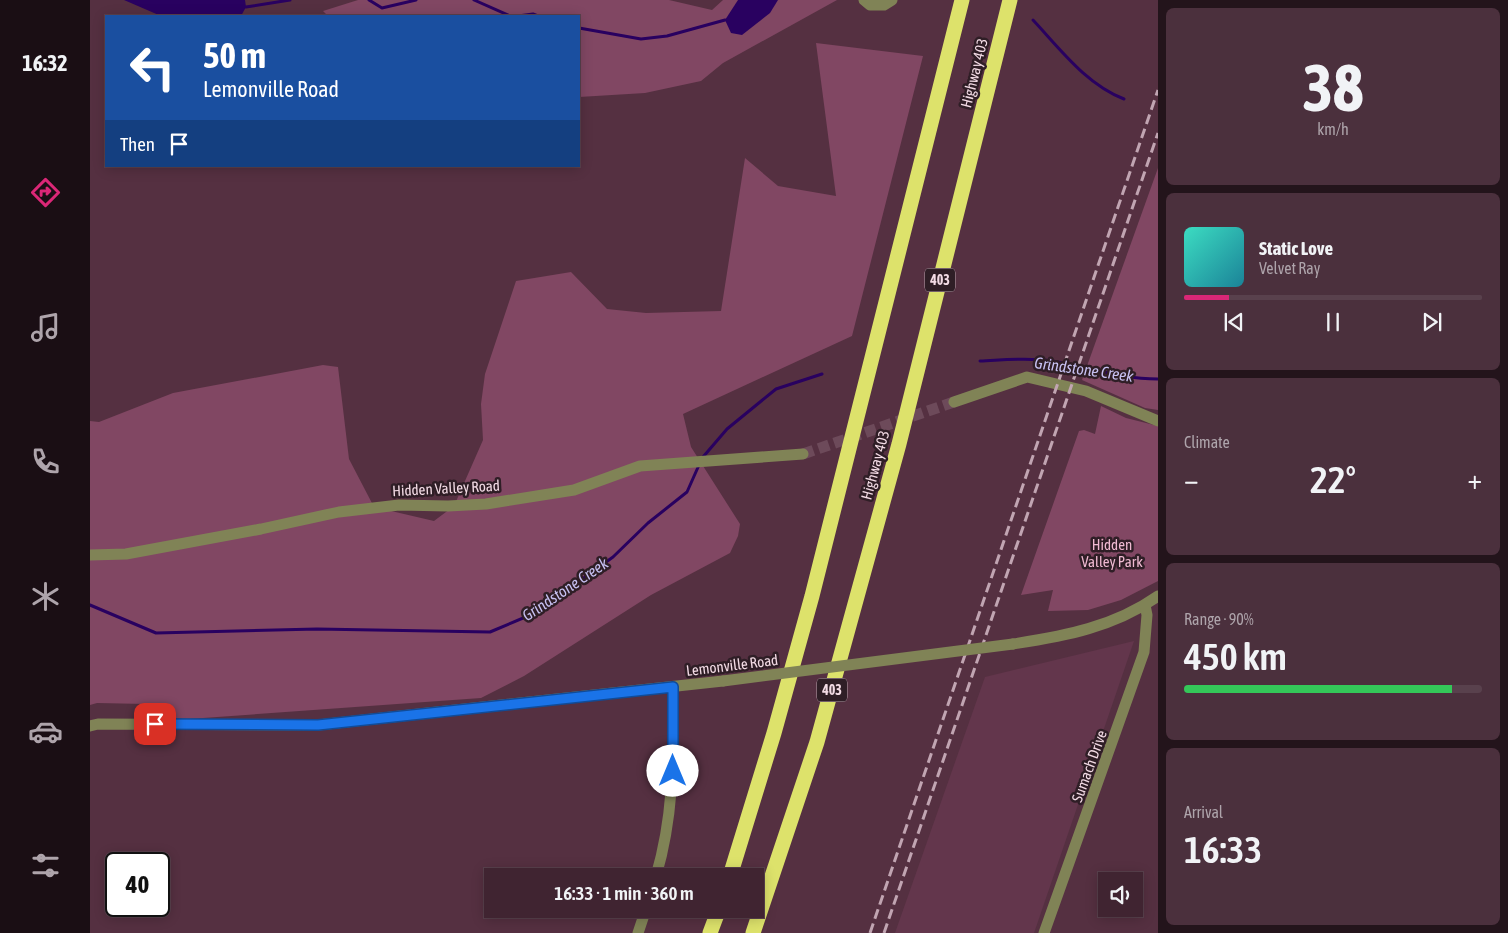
<!DOCTYPE html>
<html lang="en">
<head>
<meta charset="utf-8">
<style>
  :root { --surface:#402431; --page:#4b303d; --text:#f1f3f6; --muted:#aea4ab; --line:#59414d; --accent:#db2777 }
  body { margin:0; font-family:"Asap Condensed",sans-serif; background:var(--page); color:var(--text); height:100vh; display:flex; flex-direction:column; font-size:19px; white-space:nowrap }
  * { box-sizing:border-box; margin:0 }
  p { font-size:16px; color:var(--muted) }
  .icon { flex:none; width:28px; height:28px; fill:none; stroke:currentColor; stroke-width:2; stroke-linecap:round; stroke-linejoin:round }
  .map { position:relative; flex:1; overflow:hidden }
  .panel { display:flex; flex-direction:column; gap:8px; padding:8px; background:#23141b; width:350px }
  .panel>* { flex:none }
  .guide { position:absolute; left:15px; top:15px; width:475px; height:152px; border-radius:0px; box-shadow:0 2px 12px #0003,0 0 0 1px var(--line); background:#1a4fa0; color:#fff; overflow:hidden }
  .buttons { position:absolute; left:1008px; top:872px; display:grid; gap:10px }
  .buttons a { display:grid; place-items:center; width:45px; height:45px; border-radius:0px; background:var(--surface); box-shadow:0 2px 12px #0003,0 0 0 1px var(--line); font-size:25px }
  .speed { position:absolute; left:15px; top:852px; display:flex; gap:10px; font-size:25px; font-weight:700; text-align:center }
  .speed>* { display:grid; place-content:center; width:65px; height:65px; border-radius:50%; background:var(--surface); box-shadow:0 2px 12px #0003,0 0 0 1px var(--line); line-height:1 }
  .speed .limit { border:2px solid #111; border-radius:8px; background:#fff; color:#111 }
  .pin { position:absolute; display:grid; place-items:center; width:42px; height:42px; color:#fff; margin:-21px; border-radius:10px; box-shadow:0 2px 8px #0006 }
  .me { position:absolute; width:55px; margin:-28px; rotate:0deg; stroke-linejoin:round; filter:drop-shadow(0 0 4px #0008) }
  .turn { display:flex; align-items:center; gap:18px; height:105px; padding:0 15px; font-size:22px }
  .turn .icon { width:65px; height:65px; stroke-width:2.5 }
  .turn b { display:block; font-size:35px; line-height:42px }
  .then { display:flex; align-items:center; height:48px; padding:0 15px; background:#0003; gap:10px; font-size:19px }
  .big { font-size:38px; font-weight:600; line-height:1.1 }
  .panel .card { flex:1; display:flex; flex-direction:column; justify-content:center; gap:8px; min-width:0; padding:0 18px; border-radius:8px; background:var(--page) }
  .panel .dial { align-items:center; gap:0 }
  .dial b { font-size:65px; line-height:1 }
  .song { display:flex; align-items:center; gap:15px }
  .cover { width:60px; height:60px; border-radius:8px; background:linear-gradient(135deg,hsl(170 70% 55%),hsl(190 70% 35%)) }
  .played { height:5px; border-radius:2px; background:linear-gradient(90deg,var(--accent) 15%,var(--line) 15%) }
  .keys { display:flex; justify-content:space-around; direction:ltr }
  .heat { display:flex; justify-content:space-between; align-items:center; font-size:28px; direction:ltr }
  .charge { height:8px; border-radius:4px; background:linear-gradient(90deg,#34c759 90%,var(--line) 0) }
  .trip { position:absolute; left:394px; top:868px; width:280px; height:50px; border-radius:0px; background:var(--surface); box-shadow:0 2px 12px #0003,0 0 0 1px var(--line); font-weight:600; line-height:50px; text-align:center }
  main { display:flex; flex:1; min-height:0 }
  .dock { display:flex; flex-direction:column; width:90px; justify-content:space-around; align-items:center; background:#1a0e14; color:var(--muted) }
  .dock .icon { width:35px; height:35px }
  .dock .selected { color:var(--accent) }
  .dock b { font-size:22px; color:var(--text) }
  .map>svg:first-child { display:block }
  .built { fill:#63364c }
  .green { fill:#814763 }
  .water { fill:#290160 }
  .lines { fill:none; stroke-linecap:round; stroke-linejoin:round }
  .stream { stroke:#290160; stroke-width:3 }
  .minor-tunnel { stroke:#6d4a5a; stroke-width:11; stroke-dasharray:11 5.5; stroke-linecap:butt }
  .minor { stroke:#808356; stroke-width:11 }
  .highway { stroke:#dde26b; stroke-width:15 }
  .rail { stroke:#c1a5b2; stroke-width:3; stroke-dasharray:10 5; stroke-linecap:butt }
  .minor-bridge { stroke:#808356; stroke-width:11 }
  .route-casing { stroke:#114b97; stroke-width:12 }
  .route { stroke:#1a73e8; stroke-width:9 }
  .labels { text-anchor:middle; dominant-baseline:central; stroke-width:5; stroke-linejoin:round; paint-order:stroke }
  .shield { fill:#2f1e26; stroke:#b8a2ac; stroke-width:1 }
  .shield-label { font-size:14px; font-weight:bold; fill:#f3dbe5 }
  .street-label { font-size:15px; fill:#f3dbe5; stroke:#2f1e26 }
  .park-label { font-size:15px; fill:#efb9d1; stroke:#2f1e26 }
  .water-label { font-size:16px; font-style:italic; fill:#c7c1f2; stroke:#2f1e26 }
</style>
</head>
<body>
<main>
<nav class="dock">
<b>16:32</b>
<svg class="icon selected" aria-label="directions" viewBox="0 0 24 24"><path d="M12 3l9 9-9 9-9-9zM9 14v-3h6M13 9l2 2-2 2"/></svg>
<svg class="icon" aria-label="music" viewBox="0 0 24 24"><path d="M9 18V5l10-2v13"/><circle cx="6" cy="18" r="3"/><circle cx="16" cy="16" r="3"/></svg>
<svg class="icon" aria-label="phone" viewBox="0 0 24 24"><path d="M5 4h4l2 5-3 2q2 4 5 5l2-3 5 2v4C11 20 4 13 5 4z"/></svg>
<svg class="icon" aria-label="climate" viewBox="0 0 24 24"><path d="M12 3v18M4 7l16 10M4 17L20 7"/></svg>
<svg class="icon" aria-label="car" viewBox="0 0 24 24"><path d="M5 17H2v-5l4-1 3-4h7l3 4 3 1v5h-3M9 17h6M6 11h13"/><circle cx="7" cy="17" r="2"/><circle cx="17" cy="17" r="2"/></svg>
<svg class="icon" aria-label="filters" viewBox="0 0 24 24"><path d="M4 7h16M4 17h16"/><circle cx="9" cy="7" r="2"/><circle cx="15" cy="17" r="2"/></svg>
</nav>
<div class="map">
<svg width="1068" height="933" viewBox="0 0 1068 933">
  <rect width="100%" height="100%" fill="#553041"/>
  <path class="built" d="M 1044,641 L 944,933 L 805,933 L 895,677 Z"/>
  <g class="green">
    <path d="M 268,0 L 579,0 L 622,10 L 633,0 L 747,0 L 633,63 L 611,81 L 555,93 L 489,97 L 489,16 L 238,16 L 233,11 Z"/>
    <path d="M 726,43 L 833,56 L 762,336 L 593,414 L 601,447 L 650,524 L 648,536 L 640,553 L 561,595 L 434,676 L 391,698 L 85,720 L 56,704 L 7,703 L 0,705 L 0,421 L 9,422 L 83,393 L 233,365 L 248,367 L 259,459 L 284,507 L 344,521 L 364,506 L 393,440 L 391,404 L 395,374 L 426,281 L 481,272 L 517,309 L 556,313 L 631,311 L 655,158 L 688,186 L 746,196 Z"/>
    <path d="M 1068,168 L 1068,410 L 1055,408 L 992,380 Z"/>
    <path d="M 1011,406 L 1036,418 L 1068,426 L 1068,581 L 1031,600 L 998,610 L 958,611 L 963,590 L 931,595 L 989,431 L 994,430 L 1005,434 Z"/>
  </g>
  <g class="water">
    <path d="M 34,0 L 155,0 L 156,7 L 151,16 L 71,16 Z"/>
    <path d="M 648,0 L 688,0 L 680,13 L 652,35 L 641,33 L 635,20 Z"/>
  </g>
  <g class="lines">
    <g class="stream">
      <path d="M 279,0 L 292,8 L 326,0"/>
      <path d="M 384,0 L 420,16"/>
      <path d="M 156,7 L 200,0"/>
      <path d="M 428,16 L 443,14 L 448,16"/>
      <path d="M 943,20 C 971,50 996,84 1034,99"/>
      <path d="M 489,28 L 551,39 L 577,36 L 635,20"/>
      <path d="M 890,361 C 913,360 939,357 962,361 C 998,367 1031,379 1068,379"/>
      <path d="M 613,457 L 637,429 L 686,389 L 732,374"/>
      <path d="M 0,605 L 66,633 L 227,629 L 400,632 L 445,613 L 523,557 L 558,523 L 597,492 L 609,465"/>
    </g>
    <path class="minor-tunnel" d="M 713,454 L 864,402"/>
    <g class="minor">
      <path d="M 774,0 L 780,5 L 794,5 L 802,0"/>
      <path d="M 864,402 L 937,377 L 996,391 L 1068,421"/>
      <path d="M 0,555 L 36,554 L 171,529 L 249,512 L 309,505 L 358,506 L 396,504 L 484,490 L 550,466 L 713,454"/>
      <path d="M 923,644 C 975,636 1024,627 1068,596"/>
      <path d="M 0,726 L 8,724 L 228,725 L 633,681"/>
      <path d="M 566,876 C 585,812 583,753 583,687"/>
      <path d="M 548,933 L 556,909"/>
      <path d="M 954,933 L 1054,652 L 1057,615 L 1055,605"/>
    </g>
    <g class="highway">
      <path d="M 640,876 L 684,733 L 722,596 L 872,0"/>
      <path d="M 620,933 L 629,909"/>
      <path d="M 663,933 L 727,742 L 809,444 L 920,0"/>
    </g>
    <g class="rail">
      <path d="M 780,933 L 1068,90"/>
      <path d="M 794,933 L 1068,133"/>
    </g>
    <path class="minor-bridge" d="M 633,681 L 923,644"/>
  </g>
  <g class="lines">
    <defs>
      <path id="route" d="M 65,724 L 228,725 L 583,687 L 583,771"/>
    </defs>
    <use href="#route" class="route-casing"/>
    <use href="#route" class="route"/>
  </g>
  <g class="labels">
    <g class="shield">
      <rect x="835" y="268.5" width="30" height="23" rx="4"/>
      <rect x="727" y="678.5" width="30" height="23" rx="4"/>
    </g>
    <g class="shield-label">
      <text x="850" y="280">403</text>
      <text x="742" y="690">403</text>
    </g>
    <g class="street-label">
      <text transform="translate(884 73) rotate(-76)">Highway 403</text>
      <text transform="translate(785 465) rotate(-75)">Highway 403</text>
      <text transform="translate(356 488) rotate(-3)">Hidden Valley Road</text>
      <text transform="translate(642 665) rotate(-7)">Lemonville Road</text>
      <text transform="translate(999 766) rotate(-70)">Sumach Drive</text>
    </g>
    <g class="park-label">
      <text x="1022" y="544">Hidden<tspan x="1022" dy="17">Valley Park</tspan></text>
    </g>
    <g class="water-label">
      <text transform="translate(994 369) rotate(8)">Grindstone Creek</text>
      <text transform="translate(475 589) rotate(-34)">Grindstone Creek</text>
    </g>
  </g>
</svg>
<div class="buttons">
<a><svg class="icon" aria-label="sound" viewBox="0 0 24 24"><path d="M4 9h4l5-4v14l-5-4H4zM17 9q2 3 0 6"/></svg></a>
</div>
<div class="speed"><div class="limit">40</div></div>
<div class="pin" style="left:65px;top:724px;background:#d93025"><svg class="icon" aria-label="arrive" viewBox="0 0 24 24"><path d="M6 21V4h12l-3 4 3 4H6"/></svg></div>
<svg class="me" style="left:583px;top:771px" viewBox="-20 -20 40 40"><circle r="19" fill="#fff"/><path d="M0-13L10 11 0 6-10 11z" fill="#1a73e8"/></svg>
<div class="trip">16:33 · 1 min · 360 m</div>
<div class="guide">
<div class="turn"><svg class="icon" aria-label="left" viewBox="0 0 24 24"><path d="M17 20v-9H6M10 6l-5 5 5 5"/></svg><div><b>50 m</b>Lemonville Road</div></div>
<div class="then">Then<svg class="icon" aria-label="arrive" viewBox="0 0 24 24"><path d="M6 21V4h12l-3 4 3 4H6"/></svg></div>
</div>
</div>
<section class="panel">
<div class="card dial"><b>38</b><p>km/h</p></div>
<div class="card">
<div class="song"><i class="cover"></i><div><b>Static Love</b><p>Velvet Ray</p></div></div>
<div class="played"></div>
<div class="keys"><svg class="icon" aria-label="previous" viewBox="0 0 24 24"><path d="M18 5L8 12l10 7zM5 5v14"/></svg><svg class="icon" aria-label="pause" viewBox="0 0 24 24"><path d="M8 5v14M16 5v14"/></svg><svg class="icon" aria-label="next" viewBox="0 0 24 24"><path d="M6 5l10 7-10 7zM19 5v14"/></svg></div>
</div>
<div class="card"><p>Climate</p>
<div class="heat"><a>−</a><b class="big">22°</b><a>+</a></div>
</div>
<div class="card"><p>Range · 90%</p><b class="big">450 km</b><div class="charge"></div></div>
<div class="card"><p>Arrival</p><b class="big">16:33</b></div>
</section>
</main>
</body>
</html>
